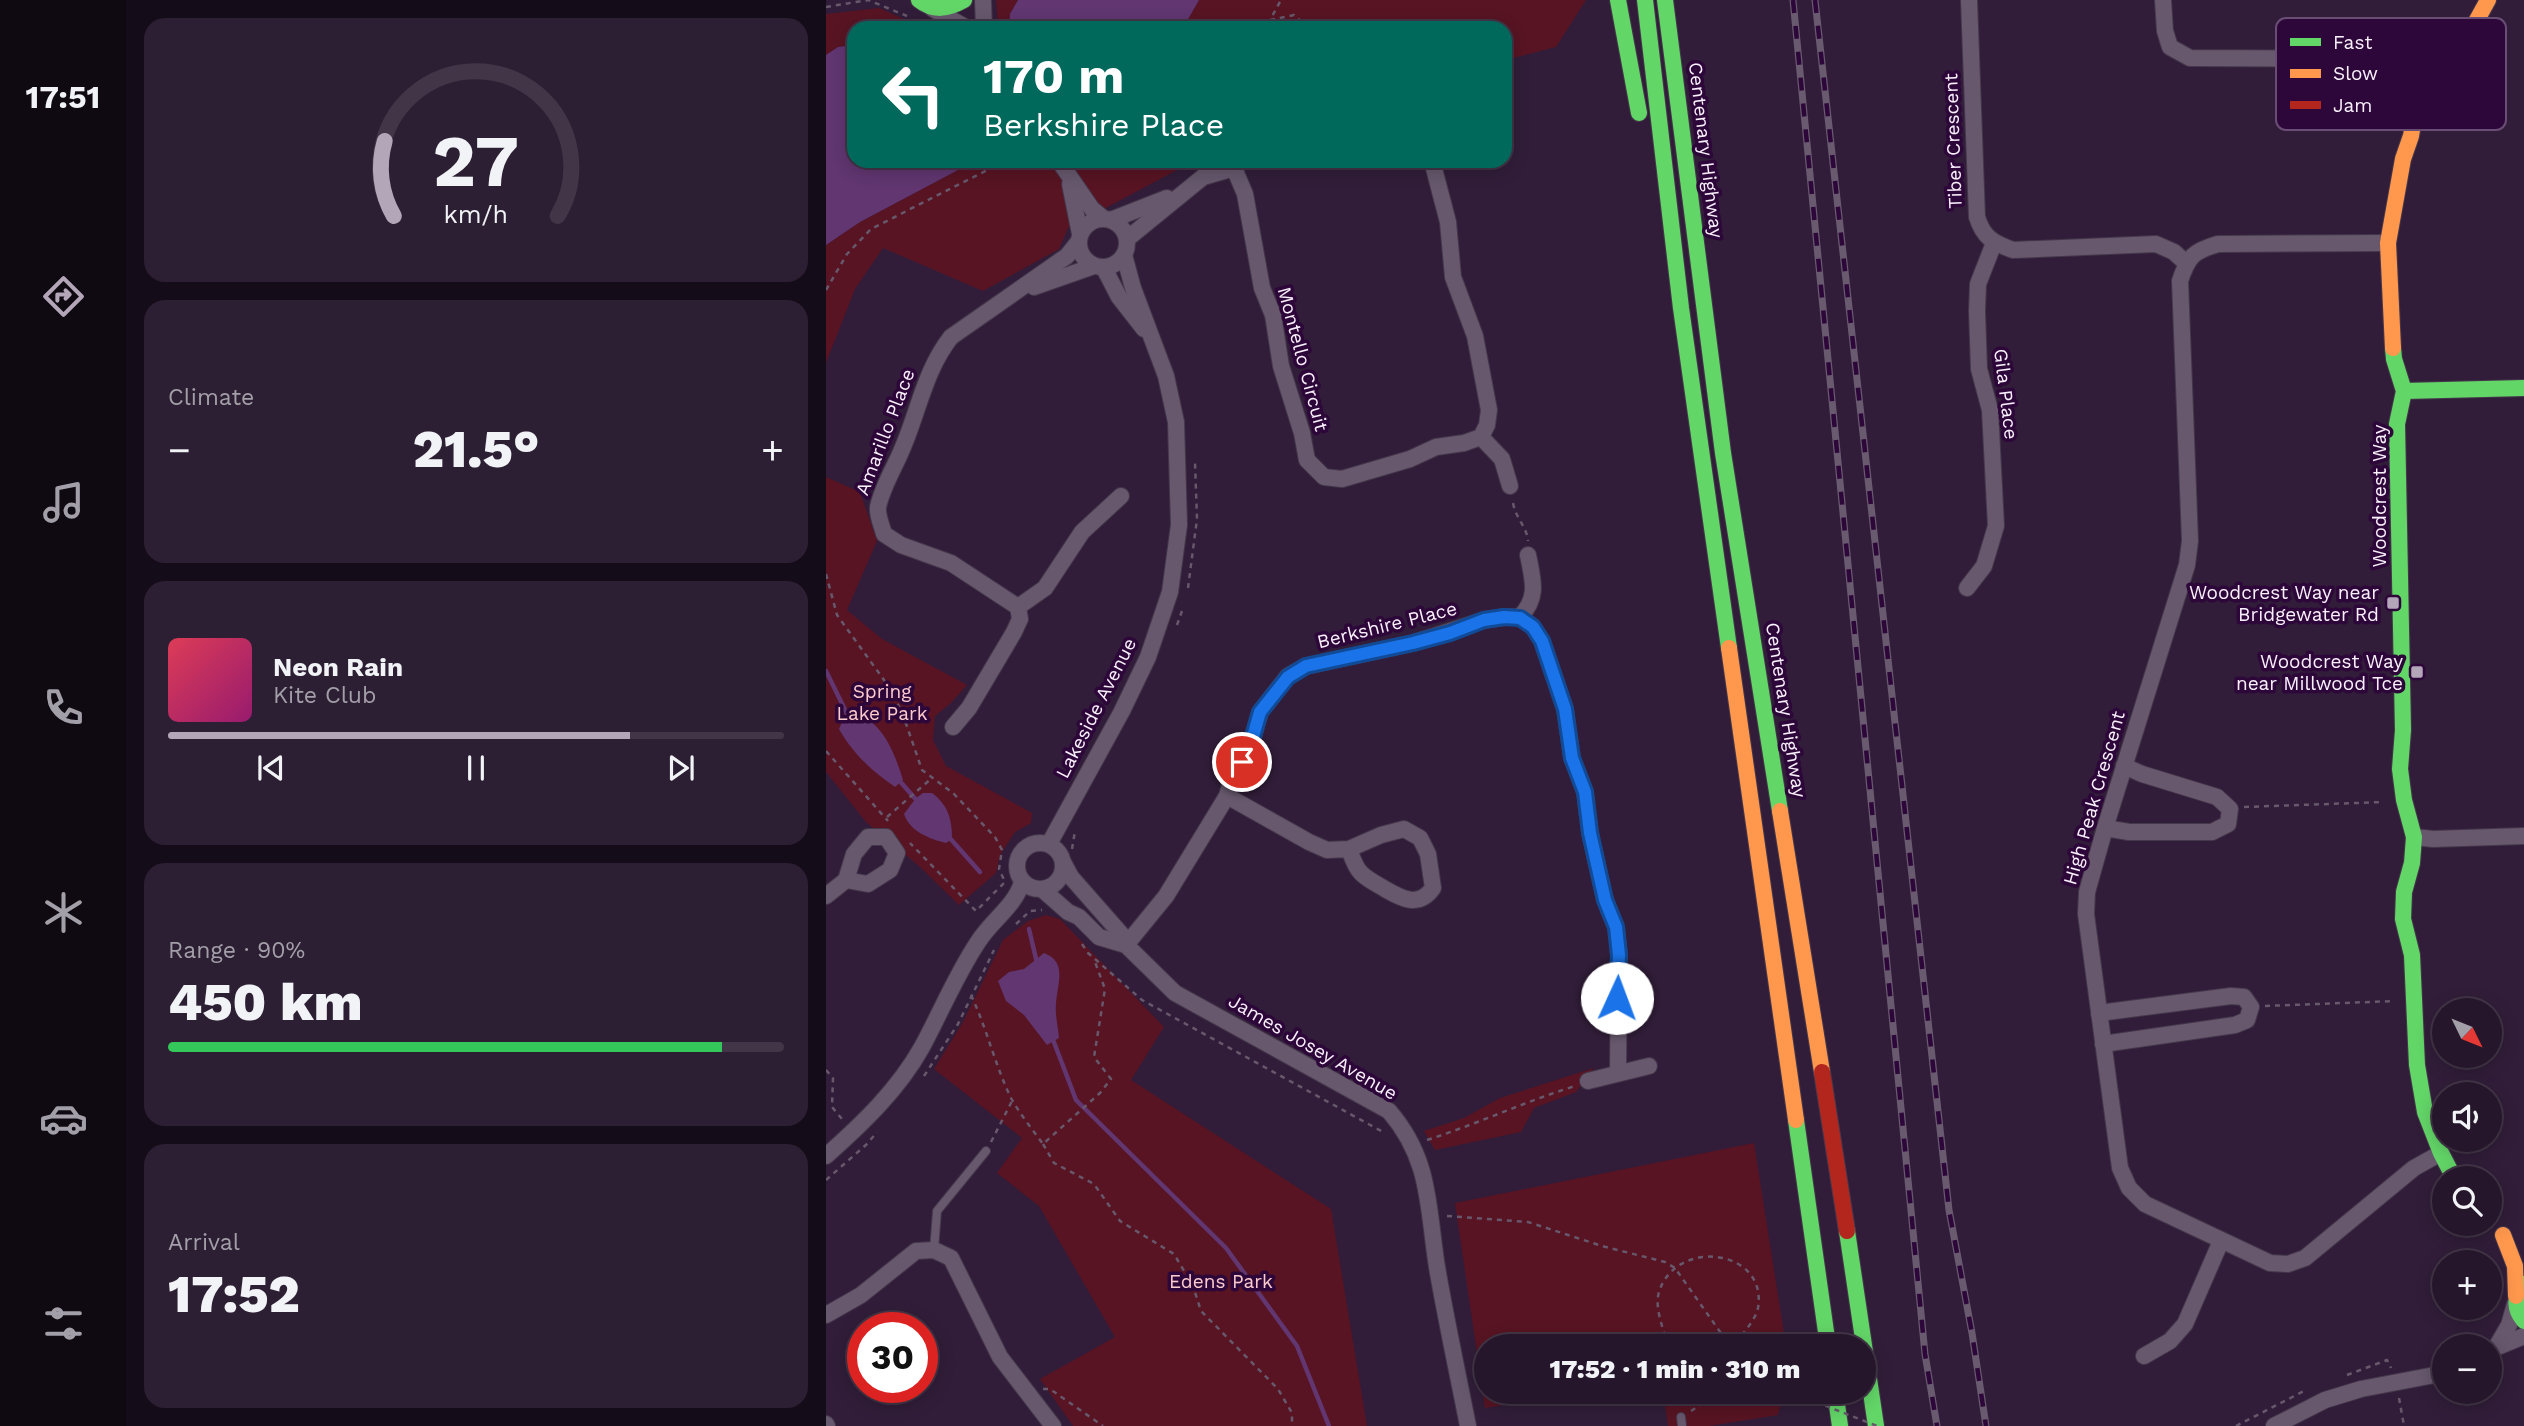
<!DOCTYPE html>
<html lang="en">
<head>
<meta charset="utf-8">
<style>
  :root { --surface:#25162b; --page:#2d1f33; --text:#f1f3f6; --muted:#a39fa9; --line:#423547; --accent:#b3a6b8 }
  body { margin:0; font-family:"Work Sans",sans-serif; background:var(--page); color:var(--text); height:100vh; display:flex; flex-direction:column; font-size:26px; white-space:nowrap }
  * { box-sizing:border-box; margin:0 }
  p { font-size:23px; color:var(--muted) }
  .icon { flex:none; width:38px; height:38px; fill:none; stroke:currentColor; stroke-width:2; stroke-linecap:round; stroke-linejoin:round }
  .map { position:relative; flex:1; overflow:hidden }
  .panel { display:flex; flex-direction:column; gap:18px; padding:18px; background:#140c18; width:700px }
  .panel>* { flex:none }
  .hud { position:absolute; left:21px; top:21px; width:665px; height:147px; border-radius:21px; box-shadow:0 4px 18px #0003,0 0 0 2px var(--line); background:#00695c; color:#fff; overflow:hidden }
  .needle { width:46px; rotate:133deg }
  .buttons { position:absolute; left:1606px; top:998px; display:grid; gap:14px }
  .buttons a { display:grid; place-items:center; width:70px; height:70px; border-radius:50%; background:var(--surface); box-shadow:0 4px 18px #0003,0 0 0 2px var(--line); font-size:35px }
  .speed { position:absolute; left:21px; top:1312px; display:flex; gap:14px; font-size:35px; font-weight:700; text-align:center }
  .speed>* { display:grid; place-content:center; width:91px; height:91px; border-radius:50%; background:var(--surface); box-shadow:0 4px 18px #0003,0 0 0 2px var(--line); line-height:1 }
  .speed .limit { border:10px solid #d22; background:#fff; color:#111 }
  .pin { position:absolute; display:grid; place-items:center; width:60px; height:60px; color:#fff; margin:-30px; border:4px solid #fff; border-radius:50%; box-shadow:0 2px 7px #0007 }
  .me { position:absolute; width:77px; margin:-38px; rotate:2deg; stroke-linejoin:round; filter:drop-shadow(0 0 5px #0008) }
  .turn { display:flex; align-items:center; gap:24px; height:147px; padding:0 21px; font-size:32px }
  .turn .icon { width:91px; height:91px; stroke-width:2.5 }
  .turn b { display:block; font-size:49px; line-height:60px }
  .big { font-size:52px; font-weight:800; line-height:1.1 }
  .panel .tile { flex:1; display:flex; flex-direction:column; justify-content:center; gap:10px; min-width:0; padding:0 24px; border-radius:21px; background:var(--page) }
  .panel .dial { align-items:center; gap:0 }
  .dial svg { height:182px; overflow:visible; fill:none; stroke:var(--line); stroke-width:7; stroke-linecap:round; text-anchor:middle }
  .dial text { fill:var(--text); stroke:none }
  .song { display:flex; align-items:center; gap:21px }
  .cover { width:84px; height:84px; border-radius:10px; background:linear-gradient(135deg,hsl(350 70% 55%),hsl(320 70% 35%)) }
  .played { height:7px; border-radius:4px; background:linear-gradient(90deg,var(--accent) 75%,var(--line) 75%) }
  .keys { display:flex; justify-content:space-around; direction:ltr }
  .heat { display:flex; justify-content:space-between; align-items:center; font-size:38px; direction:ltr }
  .charge { height:10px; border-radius:5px; background:linear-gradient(90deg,#34c759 90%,var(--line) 0) }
  .trip { position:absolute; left:648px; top:1334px; width:402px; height:70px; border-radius:35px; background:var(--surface); box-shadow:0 4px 18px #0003,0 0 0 2px var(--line); font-weight:800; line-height:70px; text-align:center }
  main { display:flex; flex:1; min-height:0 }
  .menu { display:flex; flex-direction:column; width:126px; justify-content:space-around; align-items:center; background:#0f0911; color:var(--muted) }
  .menu .icon { width:49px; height:49px }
  .menu .selected { color:var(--accent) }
  .menu b { font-size:32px; color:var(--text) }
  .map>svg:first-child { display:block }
  .green { fill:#581423 }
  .water { fill:#613671 }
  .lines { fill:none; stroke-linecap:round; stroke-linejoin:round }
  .stream { stroke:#613671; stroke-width:4.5 }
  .lane-casing { stroke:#45374b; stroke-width:10 }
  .street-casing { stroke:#45374b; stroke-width:18 }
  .fast-casing { stroke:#45374b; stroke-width:18 }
  .slow-casing { stroke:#45374b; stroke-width:18 }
  .jam-casing { stroke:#45374b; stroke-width:18 }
  .path { stroke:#67586c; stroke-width:2.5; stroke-dasharray:5 5; stroke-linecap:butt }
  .lane { stroke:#67586d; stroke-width:8 }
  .street { stroke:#67586d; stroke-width:16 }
  .fast { stroke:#63d668; stroke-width:16 }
  .slow { stroke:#ff974d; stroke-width:16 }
  .jam { stroke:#b3261e; stroke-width:16 }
  .rail-casing { stroke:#695a70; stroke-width:7 }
  .rail { stroke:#2d0739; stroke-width:4.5; stroke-dasharray:13; stroke-linecap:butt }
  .path-bridge { stroke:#67586c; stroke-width:2.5; stroke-dasharray:5 5; stroke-linecap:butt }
  .route-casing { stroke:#114b97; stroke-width:18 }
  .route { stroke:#1a73e8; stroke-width:12 }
  .poi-dot { fill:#b3a6b8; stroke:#2d0739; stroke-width:2.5 }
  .labels { text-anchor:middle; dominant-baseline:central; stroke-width:7; stroke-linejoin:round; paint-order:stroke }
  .street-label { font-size:19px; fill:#f9f0fc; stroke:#2d0739 }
  .poi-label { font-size:19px; fill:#f9f0fc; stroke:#2d0739; text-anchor:end }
  .park-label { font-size:19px; fill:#fccbcd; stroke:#2d0739 }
  .key { fill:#2d0739; stroke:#6a4d74; stroke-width:2 }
  .key-label { font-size:19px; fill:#f9f0fc }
</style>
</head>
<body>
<main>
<nav class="menu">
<b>17:51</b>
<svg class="icon selected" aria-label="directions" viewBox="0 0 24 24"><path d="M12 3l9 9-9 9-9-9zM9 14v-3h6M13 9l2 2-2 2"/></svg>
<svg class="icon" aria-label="music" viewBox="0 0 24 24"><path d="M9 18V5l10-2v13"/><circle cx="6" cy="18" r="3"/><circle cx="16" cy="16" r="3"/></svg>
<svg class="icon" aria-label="phone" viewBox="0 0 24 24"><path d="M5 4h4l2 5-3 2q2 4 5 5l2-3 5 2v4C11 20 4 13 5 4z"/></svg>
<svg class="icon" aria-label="climate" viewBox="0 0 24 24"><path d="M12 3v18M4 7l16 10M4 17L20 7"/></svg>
<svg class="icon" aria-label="car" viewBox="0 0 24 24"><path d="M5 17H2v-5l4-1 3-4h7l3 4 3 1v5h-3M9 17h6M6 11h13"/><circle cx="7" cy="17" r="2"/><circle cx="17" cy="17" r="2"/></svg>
<svg class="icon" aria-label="filters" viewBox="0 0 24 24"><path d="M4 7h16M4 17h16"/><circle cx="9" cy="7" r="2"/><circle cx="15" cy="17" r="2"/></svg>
</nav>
<section class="panel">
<div class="tile dial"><svg viewBox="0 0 100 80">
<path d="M14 69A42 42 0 1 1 86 69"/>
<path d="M14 69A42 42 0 0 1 10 36" stroke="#b3a6b8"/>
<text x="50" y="56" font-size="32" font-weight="700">27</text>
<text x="50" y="72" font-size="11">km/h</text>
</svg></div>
<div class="tile"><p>Climate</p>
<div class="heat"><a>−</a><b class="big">21.5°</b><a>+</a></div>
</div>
<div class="tile">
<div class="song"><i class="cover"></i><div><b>Neon Rain</b><p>Kite Club</p></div></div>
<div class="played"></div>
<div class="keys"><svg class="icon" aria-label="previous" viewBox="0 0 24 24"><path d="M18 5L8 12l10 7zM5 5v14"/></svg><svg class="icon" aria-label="pause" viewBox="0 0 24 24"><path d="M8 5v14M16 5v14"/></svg><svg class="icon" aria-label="next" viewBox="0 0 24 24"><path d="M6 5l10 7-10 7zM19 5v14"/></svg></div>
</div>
<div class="tile"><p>Range · 90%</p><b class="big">450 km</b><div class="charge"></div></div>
<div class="tile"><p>Arrival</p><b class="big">17:52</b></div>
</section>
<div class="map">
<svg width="1698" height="1426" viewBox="0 0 1698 1426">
  <rect width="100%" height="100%" fill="#311d39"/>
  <g class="green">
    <path d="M 170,0 L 192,0 L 184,14 L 183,28 L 172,28 Z"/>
    <path d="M 373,0 L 760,0 L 730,47 L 679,60 L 679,28 L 357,28 Z"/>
    <path d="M 53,8 L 98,28 L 28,28 L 28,45 L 12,47 L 0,55 L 0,14 Z"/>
    <path d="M 149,161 L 368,161 L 242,228 L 233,249 L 157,291 L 57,248 L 29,289 L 0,363 L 0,245 L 34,222 Z"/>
    <path d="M 0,477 L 34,492 L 51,541 L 21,610 L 56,639 L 141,685 L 125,703 L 109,716 L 107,740 L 120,766 L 206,813 L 205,823 L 189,832 L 174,855 L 170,873 L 133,905 L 93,866 L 40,822 L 0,772 Z"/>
    <path d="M 220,915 L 234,919 L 338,1027 L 305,1080 L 505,1209 L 541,1426 L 247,1426 L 214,1379 L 289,1337 L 213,1206 L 171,1173 L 196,1138 L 108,1069 L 137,1022 L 177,940 L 202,921 Z"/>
    <path d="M 768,1068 L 750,1092 L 708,1108 L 695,1132 L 609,1150 L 598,1131 L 638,1118 L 674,1098 Z"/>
    <path d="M 928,1143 L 960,1346 L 660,1346 L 660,1391 L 766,1391 L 659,1408 L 629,1203 Z"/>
    <path d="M 837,1391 L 958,1391 L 952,1415 L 883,1426 L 842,1426 Z"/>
  </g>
  <g class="water">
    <path d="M 192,0 L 373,0 L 357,28 L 183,28 L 184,14 Z"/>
    <path d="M 28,45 L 28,161 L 149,161 L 34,222 L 0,245 L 0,55 L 12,47 Z"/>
    <path d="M 24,713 C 55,716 69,754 77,780 L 69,787 C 46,771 27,754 13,729 L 16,722 Z"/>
    <path d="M 97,793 L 106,793 C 122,805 126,819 126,839 L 120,843 C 104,839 84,832 78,814 L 90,798 Z"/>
    <path d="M 218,953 C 242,962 231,984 230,1004 C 229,1015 232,1027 233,1038 L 221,1045 L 198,1015 L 180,1001 L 172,981 L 183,972 L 198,969 Z"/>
  </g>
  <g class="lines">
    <g class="stream">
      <path d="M 0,671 L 24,720"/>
      <path d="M 71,778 L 93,803"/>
      <path d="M 122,836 L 154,872"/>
      <path d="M 203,929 L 211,963"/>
      <path d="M 226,1037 L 250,1100 L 400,1248 L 471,1346 L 503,1426"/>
    </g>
    <defs>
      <g id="lane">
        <path d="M 108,1250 L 111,1211 L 160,1151"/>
        <path d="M 855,1417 L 856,1426"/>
      </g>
      <g id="street">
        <path d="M 157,0 L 158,28"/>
        <path d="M 1143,0 L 1151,217 C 1157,237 1167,243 1187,250 L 1330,244 L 1348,252 L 1360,263"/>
        <path d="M 1337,0 L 1339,31 L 1344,47 L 1364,58 L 1524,59 L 1544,67 L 1592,95"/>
        <path d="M 107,9 L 141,28"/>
        <path d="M 233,161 L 266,209 L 278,219"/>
        <path d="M 408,168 L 419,194 L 436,288 L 447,315 L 455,366 L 476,433 L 481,460 L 498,477 L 516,479 L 584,459 L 610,447 L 638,443 L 655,437 L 661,425 L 663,410 L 649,336 L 627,277 L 622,222 L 606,161"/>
        <path d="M 244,184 L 254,234"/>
        <circle cx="277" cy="243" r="24"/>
        <path d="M 285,220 L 341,198"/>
        <path d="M 301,239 L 377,177 L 408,168 L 416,161"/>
        <path d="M 1562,243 L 1392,244 C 1368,251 1362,256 1354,281 L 1364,541 L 1361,565 L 1279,828 L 1261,892 L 1260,914 L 1294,1168 L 1303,1188 L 1319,1204 L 1444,1263 L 1462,1264 L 1479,1258 L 1588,1168 L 1615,1153"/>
        <path d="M 278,268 L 293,297 L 318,329"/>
        <path d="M 208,287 L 268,266"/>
        <path d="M 655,437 L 676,459 L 684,486"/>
        <path d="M 1141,588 L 1158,566 L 1170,526 L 1164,410 L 1153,369 L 1151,311 L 1152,284 L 1168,243"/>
        <path d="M 192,607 L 219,588 L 256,532 L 295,496"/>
        <path d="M 694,617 C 713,597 707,581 702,555"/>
        <path d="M 127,727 L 143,708 L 188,632 L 194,619 L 192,607 L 125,563 L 75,545 L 58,534 C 56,526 51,516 52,507 C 57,484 71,464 79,442 C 94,405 100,369 125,337 L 241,256 L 253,241"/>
        <path d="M 401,796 L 483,842 L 501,850 L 523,849 L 555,835 L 578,829 L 594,838 L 602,854 L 607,888 C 593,908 576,899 559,889 C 551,884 542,880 535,873 C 529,867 526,857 523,849"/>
        <path d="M 1279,828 L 1303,832 L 1386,832 L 1402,824 L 1404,809 L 1391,797 L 1316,774 L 1298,766"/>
        <path d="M 1588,837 L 1607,839 L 1698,836"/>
        <circle cx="214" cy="866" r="23"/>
        <path d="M 223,844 L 296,711 L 322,657 L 344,592 L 353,525 L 350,422 L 340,376 L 307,288 L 298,255"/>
        <path d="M 237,862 L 245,877 L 296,935 L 300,945 L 349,993 L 563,1111 C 607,1162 601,1211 612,1273 C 621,1324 632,1375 642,1426"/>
        <path d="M 217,890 L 242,912 L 253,917 L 273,937 L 300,945"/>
        <path d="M 0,896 L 20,880 L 28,854 L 42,837 L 60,837 L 71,853 L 64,870 L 42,884 L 20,880"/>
        <path d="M 300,945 L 340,896 L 401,796 L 407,774 L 424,747 L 434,712 L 462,676 L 480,666 L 587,643 L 658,620 L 678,617 L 694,617 L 707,627 L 716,641 L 739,709 L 746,758 L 759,792 L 764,833 L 779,900 L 790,927 L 793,955 L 792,1073"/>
        <path d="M 1273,1013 L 1405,996 L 1418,997 L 1425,1007 L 1421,1020 L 1409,1025 L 1277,1044"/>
        <path d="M 762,1081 L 823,1066"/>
        <path d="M 0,1156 C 36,1124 72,1090 96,1047 C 115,1012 130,975 152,942 C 165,921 190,905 196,882"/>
        <path d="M 0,1315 L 35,1295 L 90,1251 L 108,1250 L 125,1258 L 174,1357 L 227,1426"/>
        <path d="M 1669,1348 L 1698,1336"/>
        <path d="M 1669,1349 L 1683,1325 L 1689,1304"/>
        <path d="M 1318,1356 L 1344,1341 L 1359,1324 L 1395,1241"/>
        <path d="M 0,1424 L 1,1426"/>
        <path d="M 1448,1426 L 1499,1400 L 1535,1389 L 1619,1373"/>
      </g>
      <g id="fast">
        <path d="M 93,0 C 108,12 122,9 138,0"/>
        <path d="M 792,0 L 813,113"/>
        <path d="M 819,0 L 855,308 L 903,648"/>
        <path d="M 839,0 L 897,453 L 954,811"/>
        <path d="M 1567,348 L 1568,359 L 1578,391 L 1571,424 L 1577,730 L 1574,769 L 1578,800 L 1588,837 L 1586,863 L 1578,892 L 1577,919 L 1586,955 L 1591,1065 L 1599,1112 L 1615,1153 L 1628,1178"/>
        <path d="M 1578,391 L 1698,388"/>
        <path d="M 970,1120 L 1002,1346"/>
        <path d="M 1021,1231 L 1050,1426"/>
        <path d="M 1698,1284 C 1688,1297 1688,1309 1698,1321"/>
        <path d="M 1009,1391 L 1014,1426"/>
      </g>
      <g id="slow">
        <path d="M 1567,348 L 1562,243 L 1577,159 L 1585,136 L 1592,95 L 1625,67 L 1662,0"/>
        <path d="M 903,648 L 970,1120"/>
        <path d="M 954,811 L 996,1072"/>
        <path d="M 1677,1235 L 1689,1266 L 1690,1296"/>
      </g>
      <path id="jam" d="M 996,1072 L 1021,1231"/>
    </defs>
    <use href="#lane" class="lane-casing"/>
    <use href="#street" class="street-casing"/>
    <use href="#fast" class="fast-casing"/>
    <use href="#slow" class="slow-casing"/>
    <use href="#jam" class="jam-casing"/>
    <g class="path">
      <path d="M 0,7 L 42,0 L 81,16"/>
      <path d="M 444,20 L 468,15 L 479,25 L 476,28"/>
      <path d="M 432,28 L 444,20 L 455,0"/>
      <path d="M 0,290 L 21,254 L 45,229 L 179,161"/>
      <path d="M 687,503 C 690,519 701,527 702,541"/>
      <path d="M 0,574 L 11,615 L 58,680 L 76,712 L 96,770 L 127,793 L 169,837 L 176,850 L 173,869 L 179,882 L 150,911 L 84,843"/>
      <path d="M 362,588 L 371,519 L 369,462"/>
      <path d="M 351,625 L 356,611"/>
      <path d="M 0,751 L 62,821"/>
      <path d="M 1418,807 L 1558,802"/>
      <path d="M 61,817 L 106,778"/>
      <path d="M 246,849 L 249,831"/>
      <path d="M 190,924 L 204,911 L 216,910"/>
      <path d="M 256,944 L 262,953 L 316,1000 L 557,1132"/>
      <path d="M 145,995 C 161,1029 169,1065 185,1098 C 194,1114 206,1129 217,1144 L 274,1093 L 285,1079 L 268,1057 L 279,989 L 269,962"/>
      <path d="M 1439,1006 L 1569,1001"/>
      <path d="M 0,1070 L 7,1078 L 6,1107 L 16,1119"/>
      <path d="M 98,1076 L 132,1024 L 168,950"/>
      <path d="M 601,1140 C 651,1124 698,1102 749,1086"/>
      <path d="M 165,1142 L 186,1101"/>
      <path d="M 217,1144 L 228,1163 L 268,1184 L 294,1221 L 348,1254 L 367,1286 L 375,1311 L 452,1389 L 466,1413 L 466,1426"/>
      <path d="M 0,1180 L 41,1144 L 51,1132"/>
      <path d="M 621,1216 L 702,1222 L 776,1246 L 839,1262 L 849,1268 L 904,1346"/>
      <path d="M 842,1346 C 838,1330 828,1308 833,1292 C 850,1237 942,1249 932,1308 C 929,1322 915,1333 910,1346"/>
      <path d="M 1521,1375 L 1561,1360 L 1565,1368"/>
      <path d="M 217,1389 L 224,1389 L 277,1426"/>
      <path d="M 851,1391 L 853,1405"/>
      <path d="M 1573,1398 L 1578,1426"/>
      <path d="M 865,1411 L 895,1391"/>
      <path d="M 1410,1426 L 1478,1391"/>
    </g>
    <use href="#lane" class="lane"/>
    <use href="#street" class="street"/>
    <use href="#fast" class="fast"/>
    <use href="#slow" class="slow"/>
    <use href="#jam" class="jam"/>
    <defs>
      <g id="rail">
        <path d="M 967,0 L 1099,1354 L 1111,1426"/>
        <path d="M 989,0 L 1123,1210 L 1146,1333 L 1160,1426"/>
      </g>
    </defs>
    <use href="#rail" class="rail-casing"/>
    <use href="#rail" class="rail"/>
    <path class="path-bridge" d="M 962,1391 L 1051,1426"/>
  </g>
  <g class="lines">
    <defs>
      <path id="route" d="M 416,762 L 424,747 L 434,712 L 462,677 L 480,666 L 587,643 L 624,633 L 658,620 L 678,617 L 694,618 L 707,627 L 716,641 L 739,709 L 746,758 L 759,792 L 764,833 L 779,900 L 790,927 L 793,955 L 791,998"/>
    </defs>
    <use href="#route" class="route-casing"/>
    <use href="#route" class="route"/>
  </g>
  <g class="poi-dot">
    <rect x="1560" y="596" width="14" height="14" rx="3.5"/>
    <rect x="1584" y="665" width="14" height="14" rx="3.5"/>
  </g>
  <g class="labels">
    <g class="street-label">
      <text transform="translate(1127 141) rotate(-92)">Tiber Crescent</text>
      <text transform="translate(880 150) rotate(83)">Centenary Highway</text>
      <text transform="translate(477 359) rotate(75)">Montello Circuit</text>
      <text transform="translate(1180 394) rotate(83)">Gila Place</text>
      <text transform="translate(59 432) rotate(-69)">Amarillo Place</text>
      <text transform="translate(1553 496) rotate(-90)">Woodcrest Way</text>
      <text transform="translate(561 625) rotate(-14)">Berkshire Place</text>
      <text transform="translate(270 708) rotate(-63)">Lakeside Avenue</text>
      <text transform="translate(960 710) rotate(81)">Centenary Highway</text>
      <text transform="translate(1268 798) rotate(-74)">High Peak Crescent</text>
      <text transform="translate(487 1047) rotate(30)">James Josey Avenue</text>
    </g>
    <g class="poi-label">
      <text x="1553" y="592">Woodcrest Way near<tspan x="1553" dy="22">Bridgewater Rd</tspan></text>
      <text x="1577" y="661">Woodcrest Way<tspan x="1577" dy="22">near Millwood Tce</tspan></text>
    </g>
    <g class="park-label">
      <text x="56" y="691">Spring<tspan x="56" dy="22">Lake Park</tspan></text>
      <text x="395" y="1281">Edens Park</text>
    </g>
  </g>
  <rect x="1450" y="18" width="230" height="112" rx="10" class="key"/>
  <rect x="1464" y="38" width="31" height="8" fill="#63d668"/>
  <rect x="1464" y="69" width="31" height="9" fill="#ff974d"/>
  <rect x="1464" y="101" width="31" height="8" fill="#b3261e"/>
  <g class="key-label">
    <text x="1507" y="49">Fast</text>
    <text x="1507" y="80">Slow</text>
    <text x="1507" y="112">Jam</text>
  </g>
</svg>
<div class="buttons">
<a><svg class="needle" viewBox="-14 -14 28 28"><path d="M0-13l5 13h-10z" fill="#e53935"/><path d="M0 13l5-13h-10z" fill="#a39fa9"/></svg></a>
<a><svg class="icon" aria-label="sound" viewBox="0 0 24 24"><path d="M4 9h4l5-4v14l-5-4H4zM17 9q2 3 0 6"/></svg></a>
<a><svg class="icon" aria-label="search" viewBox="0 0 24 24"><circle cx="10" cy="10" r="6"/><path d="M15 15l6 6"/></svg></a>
<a>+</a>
<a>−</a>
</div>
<div class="speed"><div class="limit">30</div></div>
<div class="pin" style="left:416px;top:762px;background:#d93025"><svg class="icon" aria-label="arrive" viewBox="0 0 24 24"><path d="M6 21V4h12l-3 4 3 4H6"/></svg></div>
<svg class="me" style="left:791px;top:998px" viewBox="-20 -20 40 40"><circle r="19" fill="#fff"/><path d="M0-13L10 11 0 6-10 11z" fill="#1a73e8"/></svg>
<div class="trip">17:52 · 1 min · 310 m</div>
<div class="hud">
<div class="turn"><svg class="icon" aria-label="left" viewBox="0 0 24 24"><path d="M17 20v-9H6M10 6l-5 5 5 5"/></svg><div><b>170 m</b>Berkshire Place</div></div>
</div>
</div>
</main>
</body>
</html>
